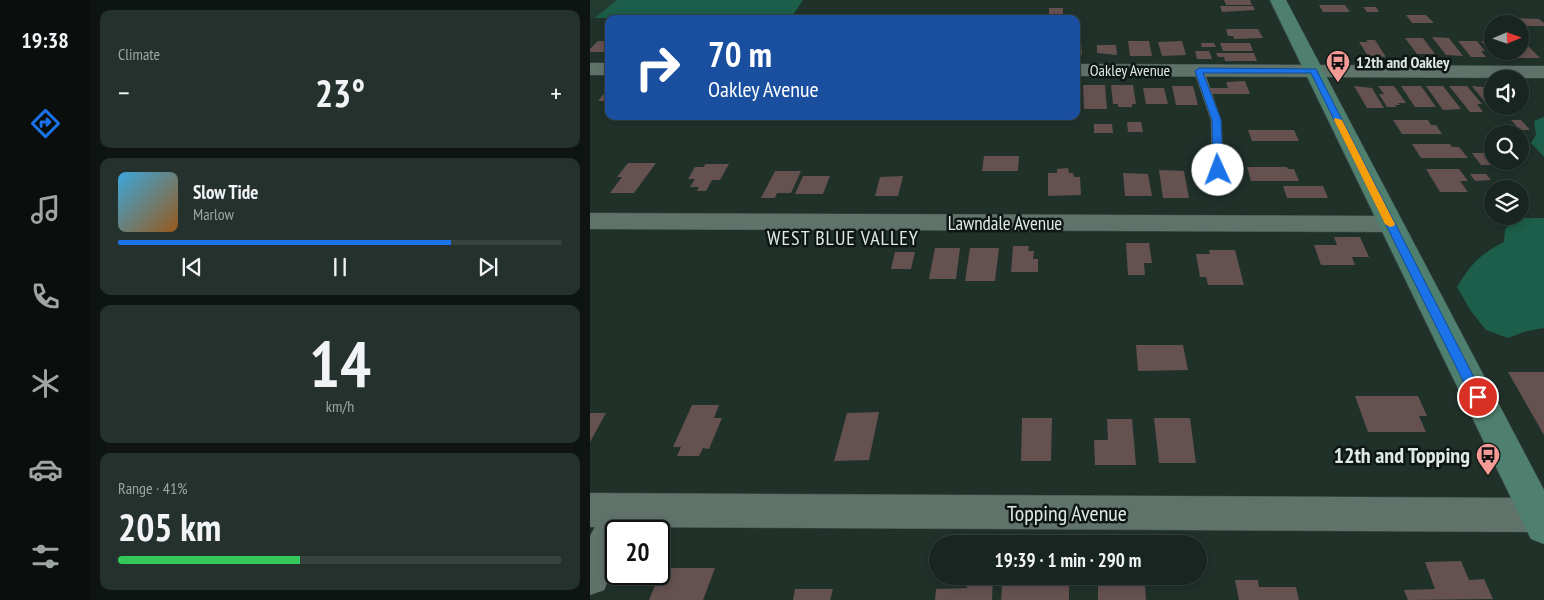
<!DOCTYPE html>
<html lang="en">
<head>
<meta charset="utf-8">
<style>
  :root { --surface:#182520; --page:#25312d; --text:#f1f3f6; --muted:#9fa5a5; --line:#36423e; --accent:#1a73e8 }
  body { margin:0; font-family:"PT Sans Narrow",sans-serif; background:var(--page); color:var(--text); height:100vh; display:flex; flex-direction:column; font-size:19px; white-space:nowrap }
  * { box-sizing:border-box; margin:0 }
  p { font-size:16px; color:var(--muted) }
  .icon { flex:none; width:28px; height:28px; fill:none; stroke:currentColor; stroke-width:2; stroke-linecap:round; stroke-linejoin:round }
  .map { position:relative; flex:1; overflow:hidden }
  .side { display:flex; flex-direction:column; gap:10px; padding:10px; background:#0d1412; width:500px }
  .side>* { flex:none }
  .top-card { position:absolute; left:15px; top:15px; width:475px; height:105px; border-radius:10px; box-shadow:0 2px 8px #0003,0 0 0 1px var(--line); background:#1a4fa0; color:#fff; overflow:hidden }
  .needle { width:32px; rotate:88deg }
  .controls { position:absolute; left:894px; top:15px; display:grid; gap:10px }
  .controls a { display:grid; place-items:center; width:45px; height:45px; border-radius:50%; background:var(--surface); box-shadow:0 2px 8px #0003,0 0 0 1px var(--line); font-size:25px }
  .speed { position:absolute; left:15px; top:520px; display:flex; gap:10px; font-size:25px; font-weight:700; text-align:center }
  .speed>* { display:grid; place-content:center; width:65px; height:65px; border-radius:50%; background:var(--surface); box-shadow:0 2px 8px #0003,0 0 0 1px var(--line); line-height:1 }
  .speed .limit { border:2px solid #111; border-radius:8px; background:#fff; color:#111 }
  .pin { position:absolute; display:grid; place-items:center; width:42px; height:42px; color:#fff; margin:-21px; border:2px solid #fff; border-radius:50%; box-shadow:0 1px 5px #0007 }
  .me { position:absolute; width:55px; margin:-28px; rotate:358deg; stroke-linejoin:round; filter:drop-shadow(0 0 4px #0008) }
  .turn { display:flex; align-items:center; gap:18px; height:105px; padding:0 20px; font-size:22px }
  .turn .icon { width:65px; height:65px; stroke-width:2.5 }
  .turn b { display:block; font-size:35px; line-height:42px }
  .big { font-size:38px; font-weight:700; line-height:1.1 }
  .side .widget { flex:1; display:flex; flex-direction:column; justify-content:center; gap:8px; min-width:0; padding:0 18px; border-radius:10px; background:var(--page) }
  .side .dial { align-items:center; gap:0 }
  .dial b { font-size:65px; line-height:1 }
  .song { display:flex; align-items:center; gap:15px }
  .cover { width:60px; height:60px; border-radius:8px; background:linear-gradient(135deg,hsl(200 70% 55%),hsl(30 70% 35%)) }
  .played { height:5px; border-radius:2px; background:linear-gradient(90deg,var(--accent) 75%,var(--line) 75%) }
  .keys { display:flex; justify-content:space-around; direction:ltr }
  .heat { display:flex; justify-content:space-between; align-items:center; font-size:28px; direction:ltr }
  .charge { height:8px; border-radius:4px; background:linear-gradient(90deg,#34c759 41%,var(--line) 0) }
  .trip { position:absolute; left:339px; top:535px; width:278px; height:50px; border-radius:25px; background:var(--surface); box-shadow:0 2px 8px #0003,0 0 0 1px var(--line); font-weight:700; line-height:50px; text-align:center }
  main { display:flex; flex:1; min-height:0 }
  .dock { display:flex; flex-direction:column; width:90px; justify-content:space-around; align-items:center; background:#0a0f0d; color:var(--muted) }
  .dock .icon { width:35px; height:35px }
  .dock .active { color:var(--accent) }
  .dock b { font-size:22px; color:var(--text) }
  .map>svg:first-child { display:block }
  .built { fill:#233c32 }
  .green { fill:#1c5e49 }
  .building { fill:#645150 }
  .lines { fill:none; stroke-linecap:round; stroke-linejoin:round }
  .lane-casing { stroke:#404f49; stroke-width:1 }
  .street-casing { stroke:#404f49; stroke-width:1 }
  .secondary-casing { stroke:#404f49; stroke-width:1 }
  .lane { fill:#60736b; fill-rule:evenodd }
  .street { fill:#60736b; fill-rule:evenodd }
  .secondary { fill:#4f7f6f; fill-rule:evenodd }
  .route { fill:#1a73e8; stroke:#114b97 }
  .slow { fill:#f59e0b }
  .labels { text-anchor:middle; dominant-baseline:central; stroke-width:5; stroke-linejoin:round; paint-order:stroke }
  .far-poi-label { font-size:16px; font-weight:bold; fill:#dee9e4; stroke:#0f1714; text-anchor:start }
  .far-street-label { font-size:16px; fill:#dee9e4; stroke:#0f1714 }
  .street-label { font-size:19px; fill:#dee9e4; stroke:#0f1714 }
  .neighbourhood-label { font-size:20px; letter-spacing:1px; fill:#dee9e4; stroke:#0f1714 }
  .near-poi-label { font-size:22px; font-weight:bold; fill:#dee9e4; stroke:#0f1714; text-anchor:end }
  .near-street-label { font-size:22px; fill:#dee9e4; stroke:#0f1714 }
</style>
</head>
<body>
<main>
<nav class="dock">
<b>19:38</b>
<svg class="icon active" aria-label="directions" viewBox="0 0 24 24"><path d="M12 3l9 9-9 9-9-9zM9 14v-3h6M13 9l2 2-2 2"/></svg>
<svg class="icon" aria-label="music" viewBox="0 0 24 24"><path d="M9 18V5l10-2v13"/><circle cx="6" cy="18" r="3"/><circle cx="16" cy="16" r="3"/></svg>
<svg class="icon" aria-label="phone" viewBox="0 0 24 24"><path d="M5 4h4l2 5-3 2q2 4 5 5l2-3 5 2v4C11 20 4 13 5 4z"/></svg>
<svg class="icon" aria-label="climate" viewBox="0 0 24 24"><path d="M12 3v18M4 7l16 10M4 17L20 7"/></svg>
<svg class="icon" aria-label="car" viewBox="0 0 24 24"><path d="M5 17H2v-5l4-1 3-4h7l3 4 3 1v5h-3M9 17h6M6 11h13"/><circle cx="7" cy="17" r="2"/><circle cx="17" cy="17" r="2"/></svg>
<svg class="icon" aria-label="filters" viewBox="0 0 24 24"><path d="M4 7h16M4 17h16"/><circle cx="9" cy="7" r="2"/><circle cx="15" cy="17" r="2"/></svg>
</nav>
<section class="side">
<div class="widget"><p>Climate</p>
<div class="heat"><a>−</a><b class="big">23°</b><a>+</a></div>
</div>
<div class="widget">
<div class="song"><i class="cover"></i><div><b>Slow Tide</b><p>Marlow</p></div></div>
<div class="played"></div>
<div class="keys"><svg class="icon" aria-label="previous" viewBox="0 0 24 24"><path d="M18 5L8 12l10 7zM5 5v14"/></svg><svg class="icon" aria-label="pause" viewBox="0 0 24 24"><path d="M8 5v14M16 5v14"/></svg><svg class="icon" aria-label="next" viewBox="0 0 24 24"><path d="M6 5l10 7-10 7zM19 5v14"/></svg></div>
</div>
<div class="widget dial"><b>14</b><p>km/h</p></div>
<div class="widget"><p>Range · 41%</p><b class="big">205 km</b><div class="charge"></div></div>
</section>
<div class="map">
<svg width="954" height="600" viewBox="0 0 954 600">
  <rect width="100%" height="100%" fill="#20312a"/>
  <path class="built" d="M 0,0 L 27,0 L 5,18 L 0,18 Z"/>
  <g class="green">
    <path d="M 27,0 L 213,0 L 201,18 L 5,18 Z"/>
    <path d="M 954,117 L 954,157 L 941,143 L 946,135 L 944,121 Z"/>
    <path d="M 930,218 L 954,218 L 954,328 L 937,331 L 918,338 L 896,330 L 881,311 L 867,287 C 881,264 890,254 914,242 L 915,229 Z"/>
  </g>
  <g class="building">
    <path d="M 634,0 L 660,0 L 662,5 L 636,5 Z"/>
    <path d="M 729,5 L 755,5 L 760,12 L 733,12 Z"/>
    <path d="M 630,6 L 663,6 L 665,10 L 632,12 Z"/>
    <path d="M 773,7 L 786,7 L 789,12 L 777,12 Z"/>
    <rect x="459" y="8" width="14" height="8"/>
    <path d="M 816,15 L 836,15 L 844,23 L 822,23 Z"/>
    <path d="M 924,18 L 949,19 L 954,23 L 954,26 L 930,26 L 930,24 L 921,24 L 916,19 L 926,19 Z"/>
    <path d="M 636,29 L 668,29 L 673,38 L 644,39 L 643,36 L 638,36 Z"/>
    <path d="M 842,37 L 859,38 L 873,56 L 856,55 Z"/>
    <path d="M 815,38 L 833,38 L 845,54 L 827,54 Z"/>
    <path d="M 776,40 L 785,40 L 796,57 L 778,56 L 769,42 L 778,42 Z"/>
    <path d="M 8,41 L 19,41 L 19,49 L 16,52 L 0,52 L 0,49 Z"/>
    <path d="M 486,41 L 491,41 L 492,55 L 486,55 Z"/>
    <path d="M 538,41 L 559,41 L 562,56 L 540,56 Z"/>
    <path d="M 592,41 L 596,55 L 572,56 L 568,42 Z"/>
    <path d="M 868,41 L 887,41 L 895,51 L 891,51 L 896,57 L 881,57 Z"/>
    <path d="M 891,41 L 902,41 L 902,51 L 919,51 L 926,58 L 907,58 Z"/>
    <path d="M 934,42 L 950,58 L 929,58 L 923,51 L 930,51 L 930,43 Z"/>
    <path d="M 611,43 L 624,43 L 626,47 L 612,47 Z"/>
    <path d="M 630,43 L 660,43 L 663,51 L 633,51 Z"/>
    <path d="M 507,45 L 526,45 L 527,55 L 507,53 Z"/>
    <path d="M 605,51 L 619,51 L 622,59 L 607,59 Z"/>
    <path d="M 626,53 L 664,53 L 667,61 L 635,61 L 634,57 L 628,57 Z"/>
    <path d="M 655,81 L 660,94 L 621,94 L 619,88 L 638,88 L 636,82 Z"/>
    <path d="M 493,85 L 515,85 L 517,109 L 494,109 Z"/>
    <path d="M 521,85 L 543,85 L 546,104 L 542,104 L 542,107 L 528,107 L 528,104 L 523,104 Z"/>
    <path d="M 582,86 L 603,86 L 608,105 L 586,105 Z"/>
    <path d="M 764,86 L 782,88 L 794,108 L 777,108 Z"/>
    <path d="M 788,86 L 804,86 L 816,103 L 808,103 L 810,105 L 805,105 L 806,107 L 797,107 L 789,94 L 794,94 Z"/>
    <path d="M 811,86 L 831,86 L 846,107 L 825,107 Z"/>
    <path d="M 836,86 L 853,86 L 871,109 L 853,110 Z"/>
    <path d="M 859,86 L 877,86 L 892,104 L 887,104 L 893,112 L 880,112 Z"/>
    <path d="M 882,86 L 902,88 L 902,105 L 898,106 Z"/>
    <path d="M 553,88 L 574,88 L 578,104 L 556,104 Z"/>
    <path d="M 17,90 L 19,90 L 19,101 L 8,101 Z"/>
    <path d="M 803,120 L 838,120 L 841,125 L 846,125 L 852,134 L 812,134 Z"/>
    <path d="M 921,120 L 931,120 L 940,130 L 930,130 Z"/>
    <path d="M 537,122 L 551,122 L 553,132 L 538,132 Z"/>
    <path d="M 504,124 L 522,124 L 523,133 L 504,133 Z"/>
    <path d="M 658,130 L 704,130 L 709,141 L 662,141 Z"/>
    <path d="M 822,144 L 860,144 L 862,147 L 869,147 L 878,158 L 831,158 Z"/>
    <path d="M 882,153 L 902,153 L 902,161 L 916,161 L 920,165 L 891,165 Z"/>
    <path d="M 394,156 L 429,156 L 428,171 L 392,171 Z"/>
    <path d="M 38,163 L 66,163 L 44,193 L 20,193 L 32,177 L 27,177 Z"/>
    <path d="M 115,164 L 139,164 L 130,180 L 122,180 L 116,191 L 107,191 L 109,187 L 100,187 L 105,179 L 98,179 L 105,167 L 114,167 Z"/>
    <path d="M 657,167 L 697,167 L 698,169 L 704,169 L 709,181 L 661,181 Z"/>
    <path d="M 478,168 L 479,173 L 483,173 L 484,177 L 490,177 L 491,195 L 458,196 L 458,173 L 467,173 L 467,169 Z"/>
    <path d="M 836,169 L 869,169 L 878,181 L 870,181 L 878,192 L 850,192 Z"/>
    <path d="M 569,170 L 594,171 L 599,198 L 573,198 Z"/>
    <path d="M 185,171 L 211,171 L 201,193 L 187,193 L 185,198 L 171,198 Z"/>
    <path d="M 533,173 L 558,174 L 562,196 L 535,196 Z"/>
    <path d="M 880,174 L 896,174 L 901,180 L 885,181 Z"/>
    <path d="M 213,176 L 240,176 L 233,194 L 205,194 Z"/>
    <path d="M 313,176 L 308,196 L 285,196 L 290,177 Z"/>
    <path d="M 693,186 L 733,186 L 738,198 L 697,198 Z"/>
    <path d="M 744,237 L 770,237 L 779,257 L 762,257 L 765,265 L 731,265 L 724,245 L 747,245 Z"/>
    <path d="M 536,243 L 559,243 L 562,263 L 554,263 L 555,275 L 538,275 Z"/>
    <path d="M 423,246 L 439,246 L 438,251 L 444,251 L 443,259 L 448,259 L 448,272 L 421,272 Z"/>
    <path d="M 345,248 L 370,248 L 366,279 L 339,279 Z"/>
    <path d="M 380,248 L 409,248 L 405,281 L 375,281 Z"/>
    <path d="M 619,250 L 645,250 L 654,285 L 618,285 L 616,277 L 610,277 L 606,254 L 620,254 Z"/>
    <path d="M 305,252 L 325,252 L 321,269 L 301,269 Z"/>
    <path d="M 546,345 L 593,345 L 598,370 L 548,371 Z"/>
    <path d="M 918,372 L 954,372 L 954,435 Z"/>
    <path d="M 765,396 L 828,396 L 837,416 L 829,416 L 836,432 L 778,432 Z"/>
    <path d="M 102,405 L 129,405 L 124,418 L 132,418 L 119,449 L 113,448 L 109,456 L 87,456 L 91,447 L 83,447 Z"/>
    <path d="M 289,412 L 279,460 L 244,461 L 257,413 Z"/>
    <path d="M 0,413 L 16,413 L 0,442 Z"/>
    <path d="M 432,418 L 462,418 L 461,461 L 431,461 Z"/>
    <path d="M 564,418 L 600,418 L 606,463 L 569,463 Z"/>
    <path d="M 517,419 L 542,419 L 546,465 L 505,465 L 504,440 L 518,440 Z"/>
    <path d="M 871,561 L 879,580 L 894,579 L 903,599 L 818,600 L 814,590 L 845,589 L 835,562 Z"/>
    <path d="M 72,568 L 125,568 L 113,600 L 59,600 Z"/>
    <path d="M 403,576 L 402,600 L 345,600 L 346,589 L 377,588 L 377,577 Z"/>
    <path d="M 450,576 L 479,576 L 479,600 L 411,600 L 412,586 L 450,585 Z"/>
    <path d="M 645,580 L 668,580 L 669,587 L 706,587 L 709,600 L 649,600 Z"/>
    <path d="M 508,586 L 555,586 L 556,600 L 508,600 Z"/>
    <path d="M 205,589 L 243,589 L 240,600 L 203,600 Z"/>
  </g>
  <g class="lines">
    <defs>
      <path id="lane" d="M 609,68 L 614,71 L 631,120 L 634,169 L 628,172 L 622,169 L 621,120 L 604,71 Z"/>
      <g id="street">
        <rect x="0" y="63" width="19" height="12"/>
        <path d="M 486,64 L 954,66 L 954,78 L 486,76 Z"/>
        <path d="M 0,213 L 800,216 L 809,218 L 812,224 L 809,230 L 800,232 L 0,229 Z"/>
        <path d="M 0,493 L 954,498 L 954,532 L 43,527 L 41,531 L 26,531 L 26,562 L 14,590 L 0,595 L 0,536 L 5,527 L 0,527 Z"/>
      </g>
      <path id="secondary" d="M 680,0 L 696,0 L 954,490 L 954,544 L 941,539 Z"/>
    </defs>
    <use href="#lane" class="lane-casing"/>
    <use href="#street" class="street-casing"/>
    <use href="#secondary" class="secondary-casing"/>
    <use href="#lane" class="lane"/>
    <use href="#street" class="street"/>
    <use href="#secondary" class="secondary"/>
  </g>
  <path class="route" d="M 609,68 L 726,69 L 894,397 L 893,401 L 888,402 L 883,401 L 721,73 L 613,73 L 631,120 L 633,170 L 628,172 L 623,170 L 622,120 L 605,71 Z"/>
  <path class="slow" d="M 745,118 L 752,120 L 805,224 L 804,226 L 800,227 L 795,224 L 744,120 Z"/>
  <defs>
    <symbol id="bus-pin" viewBox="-11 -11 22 30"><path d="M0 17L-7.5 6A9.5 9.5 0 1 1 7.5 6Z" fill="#f59b96" stroke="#0f1714"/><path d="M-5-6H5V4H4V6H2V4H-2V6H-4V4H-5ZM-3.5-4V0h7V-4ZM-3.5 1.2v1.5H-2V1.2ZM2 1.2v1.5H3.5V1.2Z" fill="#111"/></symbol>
  </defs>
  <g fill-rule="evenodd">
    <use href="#bus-pin" x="734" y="48" width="28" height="38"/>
    <use href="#bus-pin" x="884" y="441" width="28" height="38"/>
  </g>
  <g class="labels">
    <g class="far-poi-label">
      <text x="766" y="62">12th and Oakley</text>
    </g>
    <g class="far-street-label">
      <text x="540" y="70">Oakley Avenue</text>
    </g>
    <g class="street-label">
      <text x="415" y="223">Lawndale Avenue</text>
    </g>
    <g class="neighbourhood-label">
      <text x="253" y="238">WEST BLUE VALLEY</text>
    </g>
    <g class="near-poi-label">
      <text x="880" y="455">12th and Topping</text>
    </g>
    <g class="near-street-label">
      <text x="477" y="513">Topping Avenue</text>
    </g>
  </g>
</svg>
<div class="controls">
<a><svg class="needle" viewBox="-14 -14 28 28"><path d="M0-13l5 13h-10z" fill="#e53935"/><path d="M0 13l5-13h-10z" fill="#9fa5a5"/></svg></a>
<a><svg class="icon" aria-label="sound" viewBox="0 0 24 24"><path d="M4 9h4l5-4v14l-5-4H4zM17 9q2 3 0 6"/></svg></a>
<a><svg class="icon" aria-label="search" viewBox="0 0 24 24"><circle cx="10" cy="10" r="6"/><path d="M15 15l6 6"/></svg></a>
<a><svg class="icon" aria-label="layers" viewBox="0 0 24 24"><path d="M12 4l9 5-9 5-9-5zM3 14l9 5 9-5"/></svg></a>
</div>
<div class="speed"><div class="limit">20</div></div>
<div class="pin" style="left:888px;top:397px;background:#d93025"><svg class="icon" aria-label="arrive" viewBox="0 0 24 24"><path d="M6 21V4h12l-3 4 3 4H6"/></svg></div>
<svg class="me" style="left:628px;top:170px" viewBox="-20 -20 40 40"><circle r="19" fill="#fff"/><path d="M0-13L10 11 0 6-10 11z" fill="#1a73e8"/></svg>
<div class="trip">19:39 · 1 min · 290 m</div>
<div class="top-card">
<div class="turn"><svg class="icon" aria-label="right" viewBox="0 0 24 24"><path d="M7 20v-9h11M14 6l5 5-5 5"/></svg><div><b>70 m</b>Oakley Avenue</div></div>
</div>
</div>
</main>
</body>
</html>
